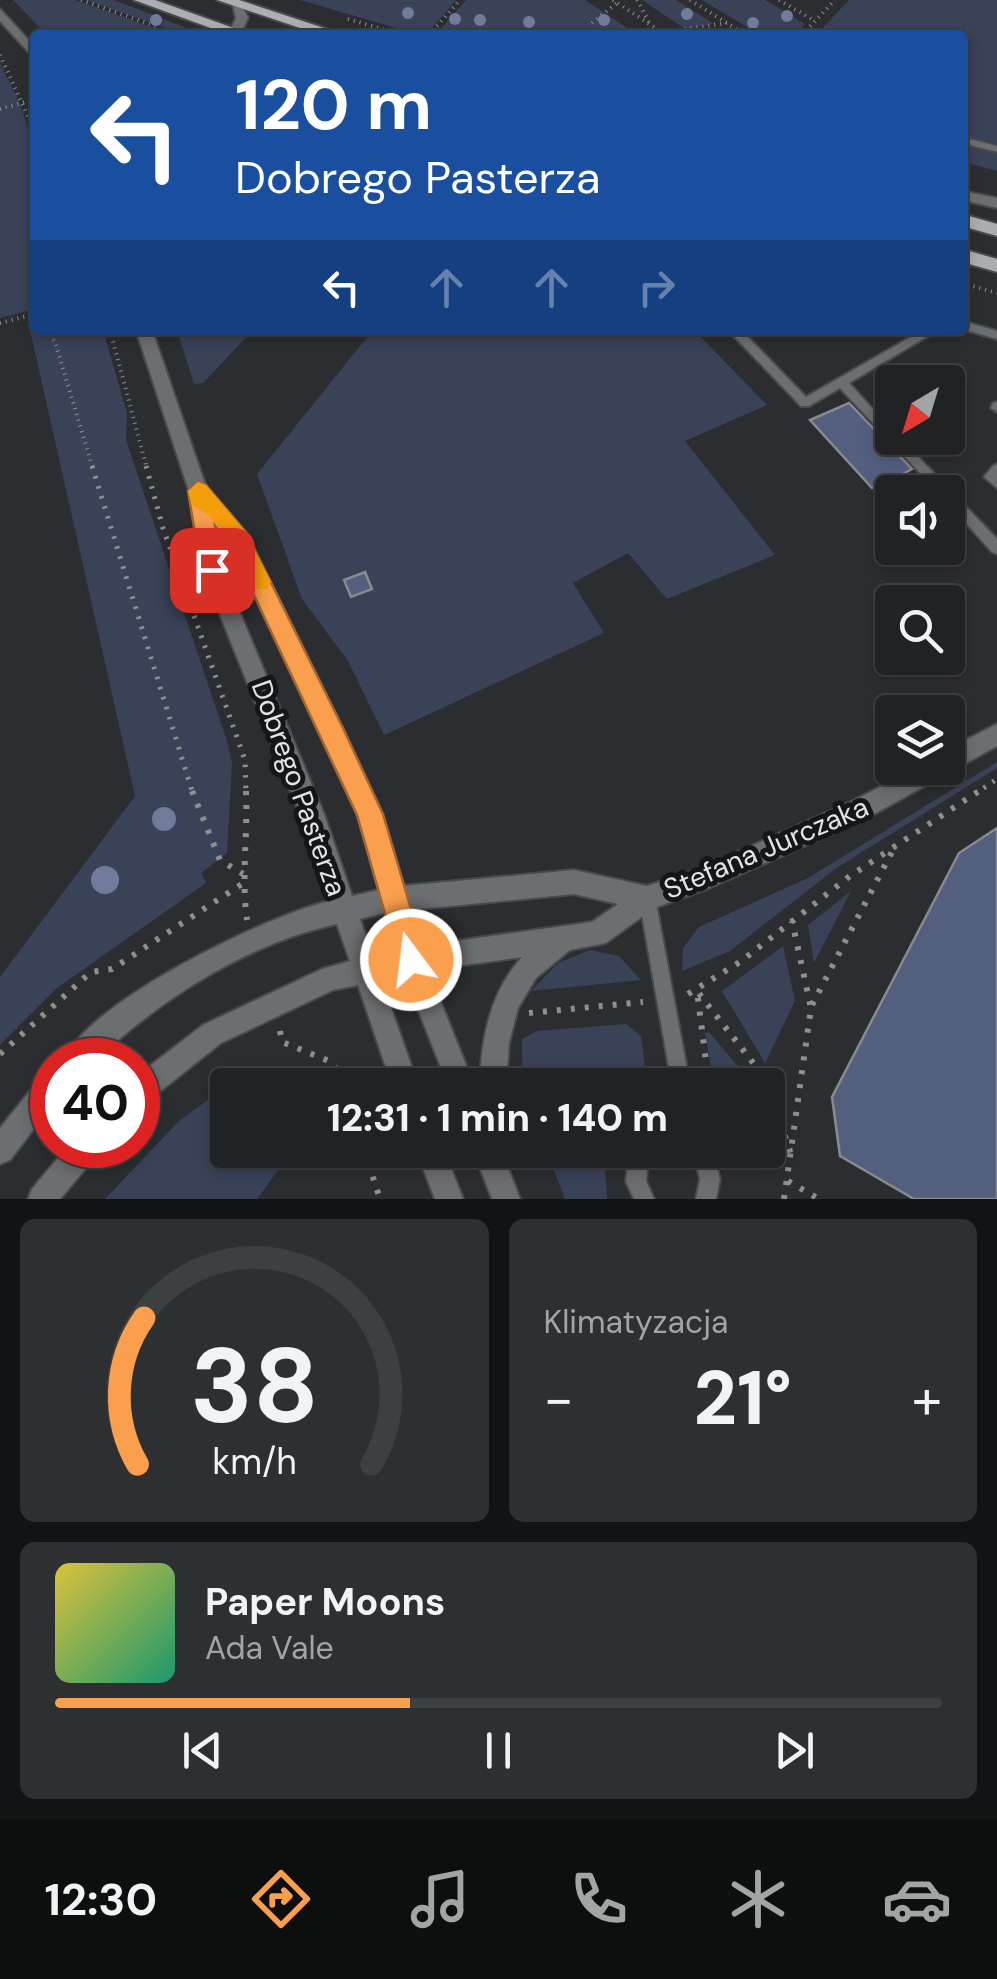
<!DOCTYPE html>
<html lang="pl">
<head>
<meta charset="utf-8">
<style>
  :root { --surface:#212224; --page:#2d2f31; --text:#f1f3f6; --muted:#a2a4a6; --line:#3e3f41; --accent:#f99f4d }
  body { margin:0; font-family:"DM Sans",sans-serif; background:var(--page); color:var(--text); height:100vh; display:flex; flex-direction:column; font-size:38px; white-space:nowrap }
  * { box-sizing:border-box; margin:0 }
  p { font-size:32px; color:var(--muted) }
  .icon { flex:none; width:55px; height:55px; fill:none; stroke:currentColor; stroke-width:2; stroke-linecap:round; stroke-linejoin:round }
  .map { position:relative; height:1199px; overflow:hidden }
  .drawer { display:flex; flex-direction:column; gap:20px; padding:20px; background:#121314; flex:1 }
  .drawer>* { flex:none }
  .hud { position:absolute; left:30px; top:30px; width:938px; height:305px; border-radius:10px; box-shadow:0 5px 15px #0003,0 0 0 2px var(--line); background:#1a4fa0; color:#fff; overflow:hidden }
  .needle { width:65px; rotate:218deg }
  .controls { position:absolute; left:875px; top:365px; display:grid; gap:20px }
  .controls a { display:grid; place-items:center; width:90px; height:90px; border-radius:10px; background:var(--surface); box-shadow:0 5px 15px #0003,0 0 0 2px var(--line); font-size:50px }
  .speed { position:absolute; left:30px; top:1038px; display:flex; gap:20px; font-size:50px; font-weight:700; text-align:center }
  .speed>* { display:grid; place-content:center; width:130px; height:130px; border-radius:50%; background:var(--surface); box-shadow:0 5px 15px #0003,0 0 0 2px var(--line); line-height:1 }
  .speed .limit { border:15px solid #d22; background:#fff; color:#111 }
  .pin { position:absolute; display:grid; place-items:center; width:85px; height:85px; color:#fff; margin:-42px; border-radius:20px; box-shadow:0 5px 15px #0006 }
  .me { position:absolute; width:110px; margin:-55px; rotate:345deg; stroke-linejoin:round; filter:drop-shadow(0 0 8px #0008) }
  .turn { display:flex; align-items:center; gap:35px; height:210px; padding:0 40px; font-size:45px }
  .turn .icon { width:130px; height:130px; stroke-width:2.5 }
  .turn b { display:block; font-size:70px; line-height:85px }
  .lanes { display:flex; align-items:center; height:95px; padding:0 40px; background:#0003; justify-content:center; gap:50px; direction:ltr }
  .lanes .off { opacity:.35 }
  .big { font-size:75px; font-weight:800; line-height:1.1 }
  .drawer .card { flex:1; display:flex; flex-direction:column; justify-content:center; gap:15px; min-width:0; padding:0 35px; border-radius:15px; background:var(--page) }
  .drawer .dial { align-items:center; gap:0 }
  .dial svg { height:260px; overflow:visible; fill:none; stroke:var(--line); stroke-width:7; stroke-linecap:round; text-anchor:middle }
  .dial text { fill:var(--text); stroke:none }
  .song { display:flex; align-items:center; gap:30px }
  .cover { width:120px; height:120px; border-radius:15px; background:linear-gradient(135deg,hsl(50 70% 55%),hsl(160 70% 35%)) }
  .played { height:10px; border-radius:5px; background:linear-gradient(90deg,var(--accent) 40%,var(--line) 40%) }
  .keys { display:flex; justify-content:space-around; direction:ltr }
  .heat { display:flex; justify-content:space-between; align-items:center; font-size:55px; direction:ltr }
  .drawer .tiles { flex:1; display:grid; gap:20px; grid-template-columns:1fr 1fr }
  .card:last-child { grid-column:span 2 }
  .trip { position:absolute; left:210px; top:1068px; width:575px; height:100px; border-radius:10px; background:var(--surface); box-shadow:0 5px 15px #0003,0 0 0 2px var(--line); font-weight:800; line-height:100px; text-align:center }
  .tabs { display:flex; height:160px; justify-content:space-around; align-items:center; background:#0d0e0e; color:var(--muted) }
  .tabs .icon { width:70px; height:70px }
  .tabs .active { color:var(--accent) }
  .tabs b { font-size:45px; color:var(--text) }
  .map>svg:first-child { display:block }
  .green { fill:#3a4258 }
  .building { fill:#545f80; stroke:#898a8e; stroke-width:2.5 }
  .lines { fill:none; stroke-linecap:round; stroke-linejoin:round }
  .service-casing { stroke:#494a4d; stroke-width:4 }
  .tertiary-casing { stroke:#494a4d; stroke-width:4 }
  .primary-casing { stroke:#494a4d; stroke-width:4 }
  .path-far2 { stroke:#8e8f91; stroke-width:4; stroke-dasharray:1 5; stroke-linecap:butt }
  .path-far1 { stroke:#8e8f91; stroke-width:5; stroke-dasharray:2.5 8; stroke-linecap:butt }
  .path { stroke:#8e8f91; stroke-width:6; stroke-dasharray:4 10; stroke-linecap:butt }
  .service { fill:#6d6e70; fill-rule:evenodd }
  .tertiary { fill:#6d6e70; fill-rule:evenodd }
  .primary { fill:#adaeb1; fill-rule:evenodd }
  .tree { fill:#717c9d }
  .route { fill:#f99f4d; stroke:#a26732; stroke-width:2.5 }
  .slow { fill:#f59e0b }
  .labels { text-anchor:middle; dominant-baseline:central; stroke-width:10; stroke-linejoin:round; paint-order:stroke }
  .street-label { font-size:28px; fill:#e3e4e6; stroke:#151617 }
</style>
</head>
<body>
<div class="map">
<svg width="997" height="1199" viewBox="0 0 997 1199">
  <rect width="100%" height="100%" fill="#2c2d30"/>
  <g class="green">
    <path d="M 13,0 L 75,0 L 174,35 L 47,35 Z"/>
    <path d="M 86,0 L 114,0 L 205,35 L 186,35 Z"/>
    <path d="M 300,0 L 456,0 L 426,35 L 420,35 Z"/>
    <path d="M 466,0 L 585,0 L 638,35 L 435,35 Z"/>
    <path d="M 642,0 L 676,0 L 714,24 L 685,29 Z"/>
    <path d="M 702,0 L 765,0 L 805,24 L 795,35 L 760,35 Z"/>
    <path d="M 849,0 L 997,0 L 997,171 L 963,162 L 962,35 L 816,35 Z"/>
    <path d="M 0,63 L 21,106 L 35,150 L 35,309 L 0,318 Z"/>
    <path d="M 35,319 L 35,330 L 103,330 L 127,413 L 126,440 L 227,741 L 232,763 L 227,853 L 201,873 L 206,883 L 57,988 L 0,1045 L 0,977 L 135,796 L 28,321 Z"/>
    <path d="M 177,330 L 253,330 L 203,383 L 194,384 Z"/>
    <path d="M 373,330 L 694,330 L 767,405 L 685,441 L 775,555 L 667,599 L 628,553 L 573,583 L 604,633 L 384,735 L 348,661 L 302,599 L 257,474 Z"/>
    <path d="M 997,762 L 997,768 L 838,867 L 730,951 L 682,971 L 683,948 L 699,927 L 808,878 Z"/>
    <path d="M 851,891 L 814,963 L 808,925 Z"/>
    <path d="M 783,946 L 795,1001 L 765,1063 L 722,991 Z"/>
    <path d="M 590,950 L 619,956 L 641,980 L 531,991 L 558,963 Z"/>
    <path d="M 626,1024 L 641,1036 L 647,1085 L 522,1085 L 522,1039 L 537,1031 Z"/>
    <path d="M 709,1032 L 754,1085 L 714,1085 L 705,1033 Z"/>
    <path d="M 227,1086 L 228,1150 L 293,1150 L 257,1199 L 105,1199 L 179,1121 Z"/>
    <path d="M 546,1150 L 604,1150 L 607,1199 L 565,1199 Z"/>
  </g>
  <g class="building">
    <path d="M 849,403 L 912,469 L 903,474 L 907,478 L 901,481 L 896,477 L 872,488 L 810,420 Z"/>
    <path d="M 365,572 L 372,589 L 351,597 L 344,580 Z"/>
    <path d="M 997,828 L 997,1199 L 914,1199 L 840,1156 L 832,1097 L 959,853 Z"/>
  </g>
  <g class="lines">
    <defs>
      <g id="service">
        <path d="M 962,137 L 997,146 L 997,152 L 962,143 Z"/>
        <path d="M 962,321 L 997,331 L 997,339 L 962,329 Z"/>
        <path d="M 728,330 L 741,330 L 806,397 L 923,330 L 938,330 L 849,383 L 892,430 L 892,438 L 900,438 L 997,539 L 997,554 L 992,552 L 948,503 L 948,492 L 938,492 L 840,388 L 809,406 L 801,406 Z"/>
        <path d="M 997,402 L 997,412 L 991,408 L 993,403 Z"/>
        <path d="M 997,464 L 997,488 L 984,477 L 993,466 Z"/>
        <path d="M 647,890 L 653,892 L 655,898 L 690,1085 L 672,1085 L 639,898 L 641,892 Z"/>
        <path d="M 629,1150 L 649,1150 L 646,1181 L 654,1199 L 634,1199 L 626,1182 Z"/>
        <path d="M 692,1150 L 712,1150 L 720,1179 L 716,1199 L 696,1199 L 700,1179 Z"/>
      </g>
      <g id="tertiary">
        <path d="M 232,2 L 240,2 L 248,18 L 240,35 L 228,35 L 236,18 Z"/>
        <path d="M 0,9 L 35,47 L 35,59 L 0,21 Z"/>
        <path d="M 962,191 L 997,198 L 997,208 L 962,200 Z"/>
        <path d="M 136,330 L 152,330 L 206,487 L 249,539 L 377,806 L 402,886 L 574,870 L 647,886 L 699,869 L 851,802 L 916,768 L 948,768 L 948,749 L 997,724 L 997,746 L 867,818 L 709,888 L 654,908 L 606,943 L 570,950 L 536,978 L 518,1008 L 509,1043 L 506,1085 L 480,1085 C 481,1039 490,992 522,957 L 428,970 L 474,1085 L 448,1085 L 404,974 L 381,979 L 418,1085 L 392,1085 L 358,985 L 333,990 L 221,1043 L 148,1101 L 138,1104 L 138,1075 L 203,1025 L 322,969 L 350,961 L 337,924 C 248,943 162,998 96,1060 L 64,1060 C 87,1003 269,914 330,901 L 300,814 L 202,570 L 189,491 ZM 213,522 L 232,544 L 358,816 L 379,890 L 352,896 L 324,814 L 222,570 ZM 574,894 L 618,904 L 592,922 L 419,946 L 409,910 ZM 385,913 L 396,951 L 373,956 L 360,919 Z"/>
        <path d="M 52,1071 L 52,1105 L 10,1160 L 0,1164 L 0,1128 L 43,1075 Z"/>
        <path d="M 69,1145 L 101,1145 L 97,1155 L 60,1199 L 28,1199 L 32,1189 Z"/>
        <path d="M 416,1150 L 444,1150 L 463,1199 L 435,1199 Z"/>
        <path d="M 473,1150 L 501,1150 L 520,1199 L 492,1199 Z"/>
      </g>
      <g id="primary">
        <path d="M 134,0 L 155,0 L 253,35 L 230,35 Z"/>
        <path d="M 217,0 L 239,0 L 345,35 L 321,35 Z"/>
        <path d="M 962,214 L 997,224 L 997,236 L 962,226 Z"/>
        <path d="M 962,249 L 997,259 L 997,272 L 962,262 Z"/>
      </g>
    </defs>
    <use href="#service" class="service-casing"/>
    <use href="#tertiary" class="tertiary-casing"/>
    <use href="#primary" class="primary-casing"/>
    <g class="path-far2">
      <path d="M 81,0 L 158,27"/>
      <path d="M 613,0 L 660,31"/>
      <path d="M 637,0 L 650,24"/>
      <path d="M 690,0 L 746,35"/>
      <path d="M 779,0 L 815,21"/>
      <path d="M 348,19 L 403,35"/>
      <path d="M 592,23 L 617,3"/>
      <path d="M 429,35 L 460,0"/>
      <path d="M 643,35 L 727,23"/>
      <path d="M 802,35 L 835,0"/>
      <path d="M 0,55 L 35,132"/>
      <path d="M 0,109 L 25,102"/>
      <path d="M 962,283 L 997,293"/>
      <path d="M 0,323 L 35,314"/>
      <path d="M 46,330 L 55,342 L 93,469"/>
      <path d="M 110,330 L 147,469"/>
    </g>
    <g class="path-far1">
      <path d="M 92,466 L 193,794"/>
      <path d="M 146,466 L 163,528 L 245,760 L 246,794"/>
      <path d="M 975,794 L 997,779"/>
    </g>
    <g class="path">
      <path d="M 192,791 L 220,860 L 243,874"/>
      <path d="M 246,791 C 248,835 241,877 247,920"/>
      <path d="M 688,994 L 740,962 L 850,876 L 979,791"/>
      <path d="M 812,1005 L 895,846"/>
      <path d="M 529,1013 L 643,1002"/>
      <path d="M 280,1031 L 282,1042 L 329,1061 L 351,1085"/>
      <path d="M 0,1054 L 91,972 L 112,969 L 242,884"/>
      <path d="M 350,1084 L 373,1072"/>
      <path d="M 709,1085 L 697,991 L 765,1078 L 793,1160"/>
      <path d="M 364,1150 L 380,1199"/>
      <path d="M 788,1181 L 819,1199"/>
      <path d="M 784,1199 L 811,1008 L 792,921"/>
    </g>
    <use href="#service" class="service"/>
    <use href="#tertiary" class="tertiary"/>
    <use href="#primary" class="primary"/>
  </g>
  <g class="tree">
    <circle cx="408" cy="13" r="6"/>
    <circle cx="687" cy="14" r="6"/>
    <circle cx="787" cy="16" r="6"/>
    <circle cx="455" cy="19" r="6"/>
    <circle cx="156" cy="20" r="6"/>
    <circle cx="480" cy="20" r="6"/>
    <circle cx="604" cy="20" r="6"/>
    <circle cx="529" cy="22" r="6"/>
    <circle cx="753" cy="23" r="6"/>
    <circle cx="164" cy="819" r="12"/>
    <circle cx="105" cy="880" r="14"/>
  </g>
  <path class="route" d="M 198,482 L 206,485 L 246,532 L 343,728 L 383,814 L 426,960 L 421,970 L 411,975 L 401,970 L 357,815 L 230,544 L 215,526 L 223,570 L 212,579 L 201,570 L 188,491 Z"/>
  <path class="slow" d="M 198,482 L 206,485 L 246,532 L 271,582 L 267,589 L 252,589 C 239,563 222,515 192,506 L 188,491 Z"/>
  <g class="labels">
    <g class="street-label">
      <text transform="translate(299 788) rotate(70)">Dobrego Pasterza</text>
      <text transform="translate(766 848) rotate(-23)">Stefana Jurczaka</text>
    </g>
  </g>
</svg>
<div class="controls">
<a><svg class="needle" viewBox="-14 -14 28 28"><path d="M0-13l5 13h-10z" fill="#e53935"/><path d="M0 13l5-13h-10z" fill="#a2a4a6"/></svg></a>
<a><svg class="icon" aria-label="sound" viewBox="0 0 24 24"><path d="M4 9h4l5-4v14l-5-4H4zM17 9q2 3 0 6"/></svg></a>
<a><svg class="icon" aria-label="search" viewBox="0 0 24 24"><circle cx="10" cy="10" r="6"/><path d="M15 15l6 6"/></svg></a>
<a><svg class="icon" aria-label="layers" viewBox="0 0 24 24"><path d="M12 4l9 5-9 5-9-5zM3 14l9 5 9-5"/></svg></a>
</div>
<div class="speed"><div class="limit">40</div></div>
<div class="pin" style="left:212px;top:570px;background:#d93025"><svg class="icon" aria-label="arrive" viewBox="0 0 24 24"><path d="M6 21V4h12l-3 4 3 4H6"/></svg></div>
<svg class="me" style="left:411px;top:960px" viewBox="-20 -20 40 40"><circle r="17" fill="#f99f4d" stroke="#fff" stroke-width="3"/><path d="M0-11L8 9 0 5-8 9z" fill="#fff"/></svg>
<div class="trip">12:31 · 1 min · 140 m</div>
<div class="hud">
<div class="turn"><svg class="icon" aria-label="left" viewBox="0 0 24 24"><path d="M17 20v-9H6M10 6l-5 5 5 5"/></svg><div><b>120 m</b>Dobrego Pasterza</div></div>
<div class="lanes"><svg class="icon" aria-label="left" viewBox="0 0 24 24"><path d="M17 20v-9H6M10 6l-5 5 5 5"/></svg><svg class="icon off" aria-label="ahead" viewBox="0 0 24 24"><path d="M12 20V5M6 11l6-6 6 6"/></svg><svg class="icon off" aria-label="ahead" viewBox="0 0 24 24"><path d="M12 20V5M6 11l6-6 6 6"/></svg><svg class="icon off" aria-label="right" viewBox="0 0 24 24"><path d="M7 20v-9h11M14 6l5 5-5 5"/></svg></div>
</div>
</div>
<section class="drawer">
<div class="tiles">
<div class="card dial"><svg viewBox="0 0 100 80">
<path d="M14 69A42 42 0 1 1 86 69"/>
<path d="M14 69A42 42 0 0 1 16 24" stroke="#f99f4d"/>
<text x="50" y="56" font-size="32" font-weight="700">38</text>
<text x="50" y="72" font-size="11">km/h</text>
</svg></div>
<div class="card"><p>Klimatyzacja</p>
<div class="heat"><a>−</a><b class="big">21°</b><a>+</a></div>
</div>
<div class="card">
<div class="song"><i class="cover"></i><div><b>Paper Moons</b><p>Ada Vale</p></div></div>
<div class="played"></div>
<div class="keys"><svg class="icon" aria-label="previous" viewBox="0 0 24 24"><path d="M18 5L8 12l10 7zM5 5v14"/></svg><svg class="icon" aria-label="pause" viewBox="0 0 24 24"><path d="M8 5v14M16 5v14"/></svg><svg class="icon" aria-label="next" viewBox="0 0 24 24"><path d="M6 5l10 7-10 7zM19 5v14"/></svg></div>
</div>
</div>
</section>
<nav class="tabs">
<b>12:30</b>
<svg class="icon active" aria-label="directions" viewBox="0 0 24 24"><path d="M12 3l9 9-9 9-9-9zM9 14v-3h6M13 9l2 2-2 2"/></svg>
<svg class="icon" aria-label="music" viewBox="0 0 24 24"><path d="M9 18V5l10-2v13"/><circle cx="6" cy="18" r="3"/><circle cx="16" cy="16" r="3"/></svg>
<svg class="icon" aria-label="phone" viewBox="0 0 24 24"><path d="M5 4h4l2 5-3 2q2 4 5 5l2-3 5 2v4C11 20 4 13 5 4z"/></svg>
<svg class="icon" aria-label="climate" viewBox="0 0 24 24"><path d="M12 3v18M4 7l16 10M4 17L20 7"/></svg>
<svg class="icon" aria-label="car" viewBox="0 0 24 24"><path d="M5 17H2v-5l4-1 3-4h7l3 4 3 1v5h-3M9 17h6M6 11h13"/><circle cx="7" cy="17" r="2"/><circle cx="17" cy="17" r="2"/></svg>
</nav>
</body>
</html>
